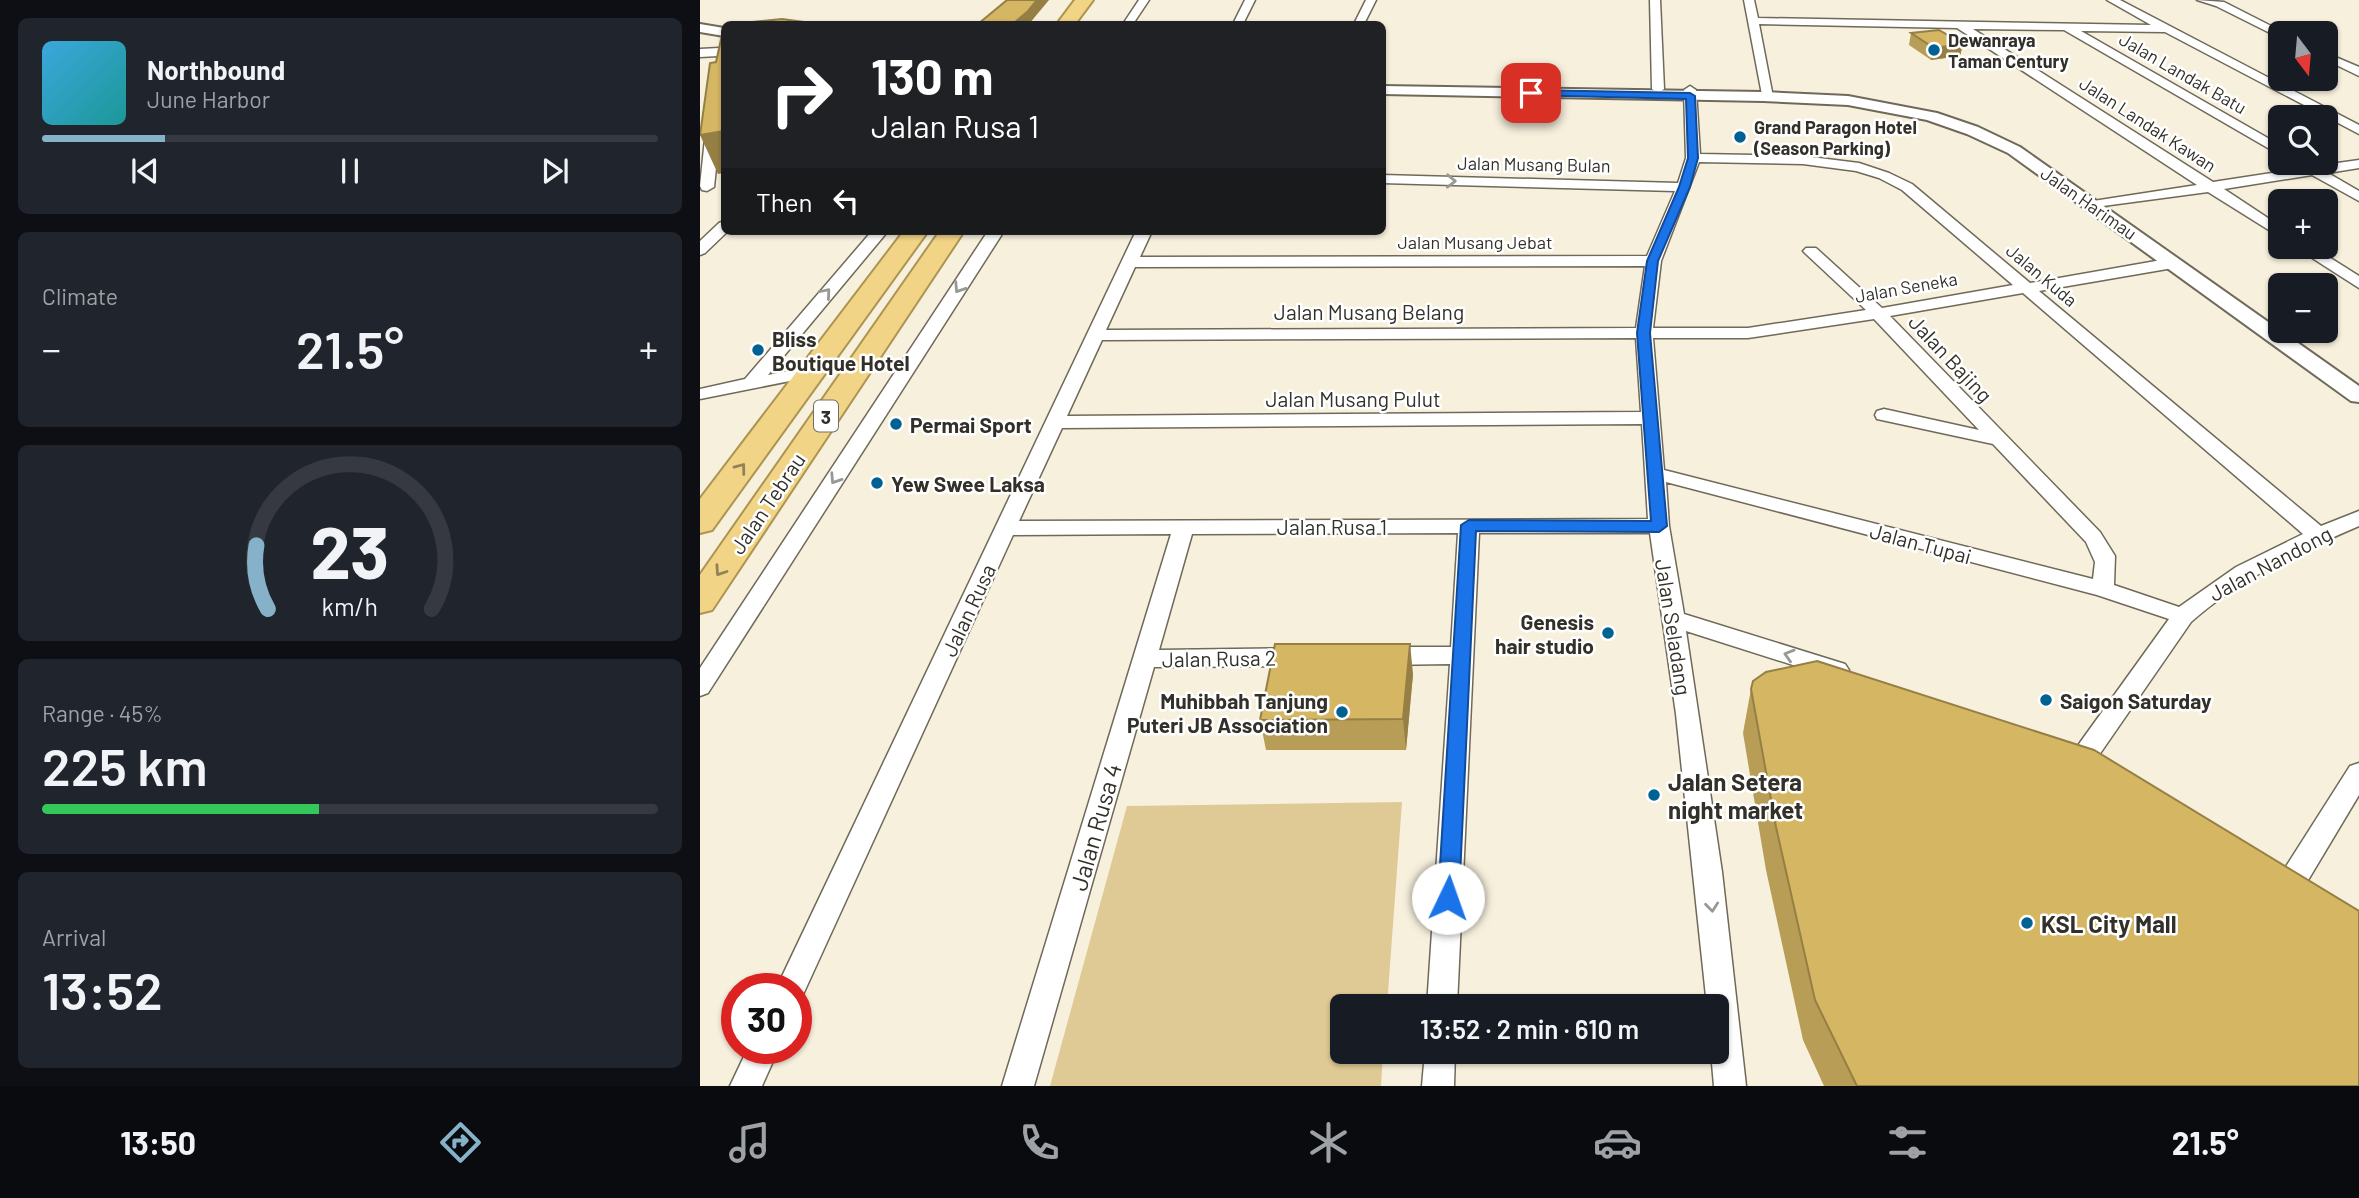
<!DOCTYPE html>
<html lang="en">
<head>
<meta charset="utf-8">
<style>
  :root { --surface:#171b24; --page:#20242c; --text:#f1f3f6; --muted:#9ea1a6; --line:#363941; --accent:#85b2c9 }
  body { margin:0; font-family:Barlow,sans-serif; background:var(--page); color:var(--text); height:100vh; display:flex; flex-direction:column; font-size:26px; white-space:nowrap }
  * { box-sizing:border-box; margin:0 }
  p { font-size:23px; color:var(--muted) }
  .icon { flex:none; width:38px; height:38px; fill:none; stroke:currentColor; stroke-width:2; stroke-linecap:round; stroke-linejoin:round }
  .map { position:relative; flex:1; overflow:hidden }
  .details { display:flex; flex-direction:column; gap:18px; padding:18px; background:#0d0f14; width:700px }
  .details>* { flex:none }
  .guide { position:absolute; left:21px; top:21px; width:665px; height:214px; border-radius:10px; box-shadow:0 2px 5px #0004; background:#202124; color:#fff; overflow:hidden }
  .needle { width:46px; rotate:164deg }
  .fabs { position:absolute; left:1568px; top:21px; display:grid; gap:14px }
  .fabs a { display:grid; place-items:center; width:70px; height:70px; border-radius:10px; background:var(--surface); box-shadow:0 2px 5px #0004; font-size:35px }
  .speed { position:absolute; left:21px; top:973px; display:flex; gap:14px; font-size:35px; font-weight:700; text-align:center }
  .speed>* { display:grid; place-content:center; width:91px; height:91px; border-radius:50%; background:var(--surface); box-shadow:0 2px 5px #0004; line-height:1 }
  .speed .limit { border:10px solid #d22; background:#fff; color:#111 }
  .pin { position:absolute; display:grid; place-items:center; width:60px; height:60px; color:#fff; margin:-30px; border-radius:14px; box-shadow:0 4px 10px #0006 }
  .me { position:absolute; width:77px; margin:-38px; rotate:3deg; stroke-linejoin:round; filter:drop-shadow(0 0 5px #0008) }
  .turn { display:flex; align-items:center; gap:24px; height:147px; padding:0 35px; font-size:32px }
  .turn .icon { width:91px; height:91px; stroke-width:2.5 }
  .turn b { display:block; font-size:49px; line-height:60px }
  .then { display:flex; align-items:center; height:66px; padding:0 35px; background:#0003; gap:14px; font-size:26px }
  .big { font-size:52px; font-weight:600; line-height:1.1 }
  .details .widget { flex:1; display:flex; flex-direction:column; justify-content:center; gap:10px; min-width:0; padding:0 24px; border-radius:10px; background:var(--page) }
  .details .dial { align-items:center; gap:0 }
  .dial svg { height:182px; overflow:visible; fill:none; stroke:var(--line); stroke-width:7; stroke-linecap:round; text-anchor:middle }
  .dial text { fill:var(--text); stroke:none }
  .song { display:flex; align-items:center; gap:21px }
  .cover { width:84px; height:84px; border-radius:10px; background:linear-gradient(135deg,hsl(200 70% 55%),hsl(180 70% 35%)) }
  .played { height:7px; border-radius:4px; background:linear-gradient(90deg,var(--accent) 20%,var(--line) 20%) }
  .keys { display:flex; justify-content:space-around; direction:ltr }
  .heat { display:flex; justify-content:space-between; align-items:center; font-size:38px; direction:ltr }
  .charge { height:10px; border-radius:5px; background:linear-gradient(90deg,#34c759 45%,var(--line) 0) }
  .trip { position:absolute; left:630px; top:994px; width:399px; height:70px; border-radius:10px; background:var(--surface); box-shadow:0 2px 5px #0004; font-weight:600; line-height:70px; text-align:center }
  .tabs { display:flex; height:112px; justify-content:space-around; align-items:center; background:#090b0e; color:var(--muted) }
  .tabs .icon { width:49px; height:49px }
  .tabs .current { color:var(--accent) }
  .tabs b { font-size:32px; color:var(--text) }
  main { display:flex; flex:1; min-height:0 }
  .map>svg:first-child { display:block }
  .green { fill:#dfca95 }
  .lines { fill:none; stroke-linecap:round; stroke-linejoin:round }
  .minor-casing { stroke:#6f6959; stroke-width:3 }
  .tertiary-casing { stroke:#6f6959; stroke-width:4 }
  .trunk-casing { stroke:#ac9451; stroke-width:4 }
  .minor { fill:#fff; fill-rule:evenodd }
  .tertiary { fill:#fff; fill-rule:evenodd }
  .trunk { fill:#f2d486; fill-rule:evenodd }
  .wall { fill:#b79d55 }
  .shaded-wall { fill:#957f45 }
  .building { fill:#d5b663; stroke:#957f45; stroke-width:2 }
  .oneway { stroke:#989894 }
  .oneway2 { stroke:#928258 }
  .route { fill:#1a73e8; stroke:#114b97; stroke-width:2 }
  .poi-dot { fill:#006292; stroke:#fff; stroke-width:2.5 }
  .labels { text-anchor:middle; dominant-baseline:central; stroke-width:5; stroke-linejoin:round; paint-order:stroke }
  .far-poi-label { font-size:18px; font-weight:bold; fill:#323029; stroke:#fff; text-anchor:start }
  .far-street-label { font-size:18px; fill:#323029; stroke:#fff }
  .shield { fill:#fff; stroke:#706e69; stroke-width:2 }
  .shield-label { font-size:19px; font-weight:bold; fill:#323029 }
  .street-label { font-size:21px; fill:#323029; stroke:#fff }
  .poi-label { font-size:21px; font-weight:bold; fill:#323029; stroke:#fff; text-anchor:start }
  .near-poi-label { font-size:24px; font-weight:bold; fill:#323029; stroke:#fff; text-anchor:start }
  .near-street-label { font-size:24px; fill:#323029; stroke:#fff }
</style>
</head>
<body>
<main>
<section class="details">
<div class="widget">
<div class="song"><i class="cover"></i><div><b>Northbound</b><p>June Harbor</p></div></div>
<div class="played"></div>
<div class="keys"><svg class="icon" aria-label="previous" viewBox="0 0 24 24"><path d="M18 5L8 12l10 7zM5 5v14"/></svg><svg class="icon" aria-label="pause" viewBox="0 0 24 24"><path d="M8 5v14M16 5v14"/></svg><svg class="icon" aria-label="next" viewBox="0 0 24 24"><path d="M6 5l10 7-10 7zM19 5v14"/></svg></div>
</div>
<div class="widget"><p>Climate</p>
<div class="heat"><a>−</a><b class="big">21.5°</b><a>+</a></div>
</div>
<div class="widget dial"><svg viewBox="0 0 100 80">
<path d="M14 69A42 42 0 1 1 86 69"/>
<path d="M14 69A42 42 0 0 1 9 41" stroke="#85b2c9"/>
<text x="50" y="56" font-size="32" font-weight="700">23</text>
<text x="50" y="72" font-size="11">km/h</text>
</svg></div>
<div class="widget"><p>Range · 45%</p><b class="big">225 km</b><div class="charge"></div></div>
<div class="widget"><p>Arrival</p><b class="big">13:52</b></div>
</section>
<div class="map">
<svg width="1659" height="1086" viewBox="0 0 1659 1086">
  <rect width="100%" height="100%" fill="#f7f0dd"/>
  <path class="green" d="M 702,802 L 687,1006 L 642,1006 L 642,1052 L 683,1052 L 681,1086 L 350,1086 L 427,806 Z"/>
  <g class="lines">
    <defs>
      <g id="minor">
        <path d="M 439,0 L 449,0 L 433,24 L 423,24 Z"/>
        <path d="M 545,0 L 555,0 L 543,24 L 533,24 Z"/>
        <path d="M 666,0 L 676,0 L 664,24 L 654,24 Z"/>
        <path d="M 950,0 L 960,0 L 964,89 L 958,93 L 952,89 Z"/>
        <path d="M 1044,0 L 1054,0 L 1058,18 L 1451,25 L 1407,0 L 1420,0 L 1659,125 L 1659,134 L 1465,32 L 1381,31 L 1580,145 L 1580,155 L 1364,30 L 1273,29 L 1513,182 L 1605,168 L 1611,165 L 1616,166 L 1659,160 L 1659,168 L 1628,173 L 1659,191 L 1659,201 L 1612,175 L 1524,189 L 1580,226 L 1580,237 L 1508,192 L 1388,208 L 1386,205 L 1393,201 L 1497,185 L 1257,28 L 1059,24 L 1073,97 L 1071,100 L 1063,100 Z"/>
        <path d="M 1497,0 L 1524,2 L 1585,33 L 1580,33 L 1580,37 L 1576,36 L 1516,6 Z"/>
        <path d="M 19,48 L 24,50 L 24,80 L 21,81 L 15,77 L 18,56 L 0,57 L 0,49 Z"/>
        <path d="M 1626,53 L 1659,67 L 1659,76 L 1626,60 Z"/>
        <path d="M 990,86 L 996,90 L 1000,154 L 1103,156 L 1159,163 L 1189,173 L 1212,184 L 1330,283 L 1473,258 L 1479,260 L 1481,263 L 1473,268 L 1339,291 L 1621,526 L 1659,511 L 1659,526 C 1599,552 1540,578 1491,622 L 1397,758 L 1388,761 L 1379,758 L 1376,751 L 1379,744 L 1469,619 L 1397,595 L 966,482 L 969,526 L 984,614 L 1145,664 L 1149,670 L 1145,676 L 1137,679 L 986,631 L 1022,872 L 1046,1086 L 1014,1086 L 1011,1052 L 1017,1052 L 1017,1006 L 1007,1006 L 976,714 L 950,533 L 779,533 L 757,1006 L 727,1006 L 750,664 L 683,665 L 675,662 L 671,656 L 675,650 L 683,647 L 751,647 L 758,533 L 492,534 L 459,650 L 602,648 L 610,651 L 614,657 L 610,663 L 602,666 L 454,667 L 334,1086 L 302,1086 L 471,534 L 313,535 L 101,999 L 96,1001 L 96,989 L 76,989 L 436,231 L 452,231 L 440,257 L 947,256 L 975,191 L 682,183 L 682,175 L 978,183 L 986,158 L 984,90 ZM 999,162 L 1103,164 L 1156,171 L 1179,178 L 1202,190 L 1313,285 L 1182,308 L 1116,248 L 1106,248 L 1103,251 L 1106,254 L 1166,310 L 1048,328 L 953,328 L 961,261 ZM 945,266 L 936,328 L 406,330 L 435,267 ZM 1323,293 L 1603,534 L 1536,567 L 1479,607 L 1414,585 L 1415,556 L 1400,532 L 1190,316 ZM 1174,319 L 1279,430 L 1184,409 L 1177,411 L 1175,415 L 1177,419 L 1293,444 L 1386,542 L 1395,562 L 1393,579 L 964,470 L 953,338 L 1048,338 ZM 936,338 L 941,412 L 367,416 L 402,340 ZM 942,424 L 948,519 L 319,521 L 362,428 Z"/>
        <path d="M 13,125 L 20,129 L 14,187 L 7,191 L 2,190 L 0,186 L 6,129 Z"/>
        <path d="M 24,221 L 24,231 L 28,231 L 5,253 L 0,255 L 0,241 L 19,223 Z"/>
        <path d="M 172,231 L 188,231 L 68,375 L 114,366 L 123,371 L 120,375 L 0,399 L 0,389 L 45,379 Z"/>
        <path d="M 288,231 L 304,231 L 8,693 L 0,696 L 0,668 Z"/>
        <path d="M 1595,247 L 1613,247 L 1659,276 L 1659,288 Z"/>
        <path d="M 1659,763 L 1659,795 L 1598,897 L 1588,900 L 1578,897 L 1574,888 L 1578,879 L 1650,766 Z"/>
        <path d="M 48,1048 L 79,1048 L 62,1086 L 30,1086 Z"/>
        <path d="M 725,1052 L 755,1052 L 754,1086 L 722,1086 Z"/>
      </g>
      <g id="tertiary">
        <path d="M 0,24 L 24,28 L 24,36 L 0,32 Z"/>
        <path d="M 682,86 L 1063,92 L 1148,96 L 1237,113 L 1278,127 L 1320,147 L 1659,386 L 1659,402 L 1651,401 L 1308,153 L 1267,134 L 1227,120 L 1148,105 L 1063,101 L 682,94 Z"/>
      </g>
      <g id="trunk">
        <path d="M 375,0 L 393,0 L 375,24 L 357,24 Z"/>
        <path d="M 204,231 L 228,231 L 12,530 L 0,533 L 0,499 Z"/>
        <path d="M 240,231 L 264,231 L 12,610 L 0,613 L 0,575 Z"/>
      </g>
    </defs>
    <use href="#minor" class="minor-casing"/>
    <use href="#tertiary" class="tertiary-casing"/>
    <use href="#trunk" class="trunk-casing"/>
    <use href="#minor" class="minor"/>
    <use href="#tertiary" class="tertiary"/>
    <use href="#trunk" class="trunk"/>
  </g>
  <g class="wall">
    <path d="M 1211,33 L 1263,44 L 1260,56 L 1231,60 L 1209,45 Z"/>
    <path d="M 713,674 L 706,750 L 566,750 L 560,720 Z"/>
    <path d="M 1051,689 L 1659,1086 L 1124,1086 L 1103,1040 L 1066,870 L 1043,733 Z"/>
  </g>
  <g class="shaded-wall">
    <path d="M 337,0 L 349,0 L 329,24 L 313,24 Z"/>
    <path d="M 1263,44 L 1260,56 L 1231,60 L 1234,48 Z"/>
    <path d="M 24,131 L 24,173 L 18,174 L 0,135 Z"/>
    <path d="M 710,644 L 713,674 L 706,750 L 703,719 Z"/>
  </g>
  <g class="building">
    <path d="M 307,0 L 337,0 L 328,11 L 313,24 L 278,24 Z"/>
    <path d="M 82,19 L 119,24 L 33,24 Z"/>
    <path d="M 24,26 L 24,131 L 0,135 L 10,63 L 16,62 Z"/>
    <path d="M 1239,30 L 1263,44 L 1234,48 L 1211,33 Z"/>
    <path d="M 575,644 L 710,644 L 703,719 L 560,720 Z"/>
    <path d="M 1117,661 L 1394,750 L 1659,911 L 1659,1086 L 1157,1086 L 1115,1000 L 1076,827 L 1051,689 L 1053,681 L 1066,672 Z"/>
  </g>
  <defs><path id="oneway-chevron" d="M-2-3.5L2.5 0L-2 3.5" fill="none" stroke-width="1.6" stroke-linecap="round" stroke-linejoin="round" transform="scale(1.75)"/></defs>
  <g class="oneway">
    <use href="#oneway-chevron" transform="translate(751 181) rotate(1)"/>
    <use href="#oneway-chevron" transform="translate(259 288) rotate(123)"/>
    <use href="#oneway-chevron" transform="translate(126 293) rotate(-50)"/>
    <use href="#oneway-chevron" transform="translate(135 479) rotate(123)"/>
    <use href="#oneway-chevron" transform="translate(1089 655) rotate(-163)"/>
    <use href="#oneway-chevron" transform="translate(1012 907) rotate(84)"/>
  </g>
  <g class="oneway2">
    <use href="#oneway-chevron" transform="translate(41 468) rotate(-53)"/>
    <use href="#oneway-chevron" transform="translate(20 571) rotate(124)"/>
  </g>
  <path class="route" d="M 831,90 L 990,93 L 995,96 L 998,158 L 990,187 L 958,261 L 950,333 L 967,526 L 959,532 L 776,531 L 759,898 L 756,905 L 748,908 L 741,905 L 738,898 L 761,525 L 769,520 L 951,521 L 937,333 L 947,261 L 979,187 L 988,158 L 986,99 L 827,95 L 827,91 Z"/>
  <g class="poi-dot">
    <circle cx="1234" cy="50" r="7"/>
    <circle cx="1040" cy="137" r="7"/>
    <circle cx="58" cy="350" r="7"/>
    <circle cx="196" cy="424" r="7"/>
    <circle cx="177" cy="483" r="7"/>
    <circle cx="908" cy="633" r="7"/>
    <circle cx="1346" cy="700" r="7"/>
    <circle cx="642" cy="712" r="7"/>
    <circle cx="954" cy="795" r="7"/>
    <circle cx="1327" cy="923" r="7"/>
  </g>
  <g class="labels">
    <g class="far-poi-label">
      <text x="1248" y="40">Dewanraya<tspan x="1248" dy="21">Taman Century</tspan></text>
      <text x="1054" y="127">Grand Paragon Hotel<tspan x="1054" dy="21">(Season Parking)</tspan></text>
    </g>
    <g class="far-street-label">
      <text transform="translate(1483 73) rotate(30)">Jalan Landak Batu</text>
      <text transform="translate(1448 124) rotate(33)">Jalan Landak Kawan</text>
      <text transform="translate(834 164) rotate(1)">Jalan Musang Bulan</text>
      <text transform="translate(1389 203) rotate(35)">Jalan Harimau</text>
      <text x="775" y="242">Jalan Musang Jebat</text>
      <text transform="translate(1342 275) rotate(40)">Jalan Kuda</text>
      <text transform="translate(1206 287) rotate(-10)">Jalan Seneka</text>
    </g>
    <rect class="shield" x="114" y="400.5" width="24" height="31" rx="5"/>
    <g class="shield-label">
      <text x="126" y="416">3</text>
    </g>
    <g class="street-label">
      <text x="669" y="311">Jalan Musang Belang</text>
      <text transform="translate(1251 358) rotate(47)">Jalan Bajing</text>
      <text x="653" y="398">Jalan Musang Pulut</text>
      <text transform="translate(67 503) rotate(-56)">Jalan Tebrau</text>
      <text x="632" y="526">Jalan Rusa 1</text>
      <text transform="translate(1221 543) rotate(15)">Jalan Tupai</text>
      <text transform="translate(1570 563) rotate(-28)">Jalan Nandong</text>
      <text transform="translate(268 610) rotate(-65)">Jalan Rusa</text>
      <text transform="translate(974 627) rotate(81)">Jalan Seladang</text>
      <text transform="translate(519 658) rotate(-1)">Jalan Rusa 2</text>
    </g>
    <g class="poi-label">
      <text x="72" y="338">Bliss<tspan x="72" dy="24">Boutique Hotel</tspan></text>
      <text x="210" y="424">Permai Sport</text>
      <text x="191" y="483">Yew Swee Laksa</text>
      <text x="894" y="621" text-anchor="end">Genesis<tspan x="894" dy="24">hair studio</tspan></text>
      <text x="628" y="700" text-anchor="end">Muhibbah Tanjung<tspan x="628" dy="24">Puteri JB Association</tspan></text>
      <text x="1360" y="700">Saigon Saturday</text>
    </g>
    <g class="near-poi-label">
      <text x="968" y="781">Jalan Setera<tspan x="968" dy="28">night market</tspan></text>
      <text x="1341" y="923">KSL City Mall</text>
    </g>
    <g class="near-street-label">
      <text transform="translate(395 827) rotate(-74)">Jalan Rusa 4</text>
    </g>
  </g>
</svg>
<div class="fabs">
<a><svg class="needle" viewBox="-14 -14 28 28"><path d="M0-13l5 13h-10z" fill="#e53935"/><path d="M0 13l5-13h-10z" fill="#9ea1a6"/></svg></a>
<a><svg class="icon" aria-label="search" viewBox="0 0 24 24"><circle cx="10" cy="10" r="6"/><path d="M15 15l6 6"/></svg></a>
<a>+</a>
<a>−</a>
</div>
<div class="speed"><div class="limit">30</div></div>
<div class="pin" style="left:831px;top:93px;background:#d93025"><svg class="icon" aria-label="arrive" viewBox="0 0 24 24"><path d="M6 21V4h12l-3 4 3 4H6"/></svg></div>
<svg class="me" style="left:748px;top:898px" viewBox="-20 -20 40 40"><circle r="19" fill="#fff"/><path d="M0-13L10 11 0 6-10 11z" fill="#1a73e8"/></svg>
<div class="trip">13:52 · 2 min · 610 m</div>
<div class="guide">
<div class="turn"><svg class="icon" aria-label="right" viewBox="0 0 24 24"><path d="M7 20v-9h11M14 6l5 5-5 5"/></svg><div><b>130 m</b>Jalan Rusa 1</div></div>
<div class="then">Then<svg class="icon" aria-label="left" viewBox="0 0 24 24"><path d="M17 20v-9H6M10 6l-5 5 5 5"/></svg></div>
</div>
</div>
</main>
<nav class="tabs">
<b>13:50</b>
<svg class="icon current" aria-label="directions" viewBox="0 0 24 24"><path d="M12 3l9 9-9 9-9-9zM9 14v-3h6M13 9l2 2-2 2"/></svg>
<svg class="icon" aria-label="music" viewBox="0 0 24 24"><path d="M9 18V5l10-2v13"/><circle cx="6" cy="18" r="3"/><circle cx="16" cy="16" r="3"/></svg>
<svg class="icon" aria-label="phone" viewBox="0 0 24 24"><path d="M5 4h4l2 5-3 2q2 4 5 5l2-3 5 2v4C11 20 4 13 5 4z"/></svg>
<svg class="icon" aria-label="climate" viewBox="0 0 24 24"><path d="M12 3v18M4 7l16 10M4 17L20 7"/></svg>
<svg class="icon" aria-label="car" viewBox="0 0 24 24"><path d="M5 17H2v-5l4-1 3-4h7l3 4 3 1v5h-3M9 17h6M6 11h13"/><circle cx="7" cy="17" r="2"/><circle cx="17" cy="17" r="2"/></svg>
<svg class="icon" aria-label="filters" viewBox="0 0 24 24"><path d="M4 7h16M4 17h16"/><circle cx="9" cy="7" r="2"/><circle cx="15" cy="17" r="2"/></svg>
<b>21.5°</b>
</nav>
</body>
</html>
